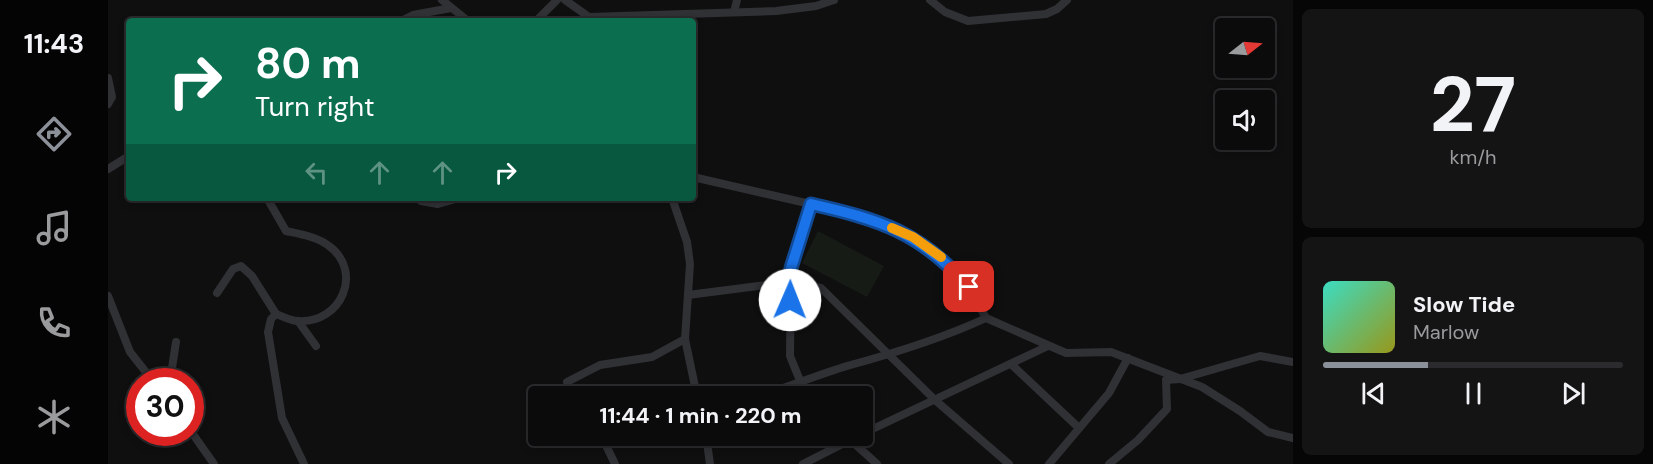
<!DOCTYPE html>
<html lang="en">
<head>
<meta charset="utf-8">
<style>
  :root { --surface:#0b0b0c; --page:#141415; --text:#f1f3f6; --muted:#9a9b9d; --line:#2b2b2d; --accent:#8c9099 }
  body { margin:0; font-family:"DM Sans",sans-serif; background:var(--page); color:var(--text); height:100vh; display:flex; flex-direction:column; font-size:22px; white-space:nowrap }
  * { box-sizing:border-box; margin:0 }
  p { font-size:20px; color:var(--muted) }
  .icon { flex:none; width:33px; height:33px; fill:none; stroke:currentColor; stroke-width:2; stroke-linecap:round; stroke-linejoin:round }
  .map { position:relative; flex:1; overflow:hidden }
  .sheet { display:flex; flex-direction:column; gap:9px; padding:9px; background:#060607; width:360px }
  .sheet>* { flex:none }
  .hud { position:absolute; left:18px; top:18px; width:570px; height:183px; border-radius:6px; box-shadow:0 3px 9px #0003,0 0 0 2px var(--line); background:#0b6e4f; color:#fff; overflow:hidden }
  .needle { width:39px; rotate:73deg }
  .controls { position:absolute; left:1107px; top:18px; display:grid; gap:12px }
  .controls a { display:grid; place-items:center; width:60px; height:60px; border-radius:6px; background:var(--surface); box-shadow:0 3px 9px #0003,0 0 0 2px var(--line); font-size:30px }
  .speed { position:absolute; left:18px; top:368px; display:flex; gap:12px; font-size:30px; font-weight:700; text-align:center }
  .speed>* { display:grid; place-content:center; width:78px; height:78px; border-radius:50%; background:var(--surface); box-shadow:0 3px 9px #0003,0 0 0 2px var(--line); line-height:1 }
  .speed .limit { border:9px solid #d22; background:#fff; color:#111 }
  .pin { position:absolute; display:grid; place-items:center; width:51px; height:51px; color:#fff; margin:-26px; border-radius:12px; box-shadow:0 3px 9px #0006 }
  .me { position:absolute; width:66px; margin:-33px; rotate:1deg; stroke-linejoin:round; filter:drop-shadow(0 0 4px #0008) }
  .turn { display:flex; align-items:center; gap:21px; height:126px; padding:0 30px; font-size:27px }
  .turn .icon { width:78px; height:78px; stroke-width:2.5 }
  .turn b { display:block; font-size:42px; line-height:51px }
  .lanes { display:flex; align-items:center; height:57px; padding:0 30px; background:#0003; justify-content:center; gap:30px; direction:ltr }
  .lanes .off { opacity:.35 }
  .sheet .widget { flex:1; display:flex; flex-direction:column; justify-content:center; gap:9px; min-width:0; padding:0 21px; border-radius:9px; background:var(--page) }
  .sheet .dial { align-items:center; gap:0 }
  .dial b { font-size:78px; line-height:1 }
  .song { display:flex; align-items:center; gap:18px }
  .cover { width:72px; height:72px; border-radius:9px; background:linear-gradient(135deg,hsl(170 70% 55%),hsl(60 70% 35%)) }
  .played { height:6px; border-radius:3px; background:linear-gradient(90deg,var(--accent) 35%,var(--line) 35%) }
  .keys { display:flex; justify-content:space-around; direction:ltr }
  .trip { position:absolute; left:420px; top:386px; width:345px; height:60px; border-radius:6px; background:var(--surface); box-shadow:0 3px 9px #0003,0 0 0 2px var(--line); font-weight:700; line-height:60px; text-align:center }
  main { display:flex; flex:1; min-height:0 }
  .tab-bar { display:flex; flex-direction:column; width:108px; justify-content:space-around; align-items:center; background:#040405; color:var(--muted) }
  .tab-bar .icon { width:42px; height:42px }
  .tab-bar .current { color:var(--accent) }
  .tab-bar b { font-size:27px; color:var(--text) }
  .map>svg:first-child { display:block }
  .green { fill:#161b16 }
  .lines { fill:none; stroke-linecap:round; stroke-linejoin:round }
  .minor { stroke:#303135; stroke-width:8 }
  .route-casing { stroke:#114b97; stroke-width:15 }
  .route { stroke:#1a73e8; stroke-width:10 }
  .slow { stroke:#f59e0b; stroke-width:10 }
</style>
</head>
<body>
<main>
<nav class="tab-bar">
<b>11:43</b>
<svg class="icon current" aria-label="directions" viewBox="0 0 24 24"><path d="M12 3l9 9-9 9-9-9zM9 14v-3h6M13 9l2 2-2 2"/></svg>
<svg class="icon" aria-label="music" viewBox="0 0 24 24"><path d="M9 18V5l10-2v13"/><circle cx="6" cy="18" r="3"/><circle cx="16" cy="16" r="3"/></svg>
<svg class="icon" aria-label="phone" viewBox="0 0 24 24"><path d="M5 4h4l2 5-3 2q2 4 5 5l2-3 5 2v4C11 20 4 13 5 4z"/></svg>
<svg class="icon" aria-label="climate" viewBox="0 0 24 24"><path d="M12 3v18M4 7l16 10M4 17L20 7"/></svg>
</nav>
<div class="map">
<svg width="1185" height="464" viewBox="0 0 1185 464">
  <rect width="100%" height="100%" fill="#0f0f10"/>
  <path class="green" d="M 710,231 L 776,266 L 759,297 L 694,263 Z"/>
  <g class="lines">
    <g class="minor">
      <path d="M 334,0 L 360,21"/>
      <path d="M 457,0 L 481,17"/>
      <path d="M 822,0 L 837,12 L 860,21 L 938,14 L 949,9 L 959,0"/>
      <path d="M 626,12 L 629,0"/>
      <path d="M 293,21 L 305,15 L 343,8"/>
      <path d="M 428,21 L 449,0"/>
      <path d="M 482,21 L 481,17 L 668,11 L 708,6 L 726,0"/>
      <path d="M 0,78 L 4,97 L 0,104"/>
      <path d="M 0,169 L 21,156"/>
      <path d="M 585,177 L 759,217 L 805,237 L 837,261 L 860,287 L 878,318 L 958,353 L 1003,352 L 1094,387 L 1132,411 L 1160,432 L 1185,438"/>
      <path d="M 159,198 L 178,231 C 192,234 210,237 221,246 C 256,272 233,324 190,321 C 183,321 174,316 168,314 L 163,319 L 160,332 L 174,418 L 196,464"/>
      <path d="M 564,198 L 579,242 L 582,264 L 577,339 L 589,396"/>
      <path d="M 313,201 L 330,204 L 351,198"/>
      <path d="M 109,293 L 125,269 L 133,266 L 144,276 L 168,314"/>
      <path d="M 580,295 L 682,282 L 713,288 L 827,400 L 901,464"/>
      <path d="M 0,296 L 22,352 L 45,381"/>
      <path d="M 190,321 L 208,346"/>
      <path d="M 903,364 L 971,428"/>
      <path d="M 62,381 L 68,342"/>
      <path d="M 459,382 L 492,365 L 544,357 L 577,339"/>
      <path d="M 651,396 C 681,387 709,375 739,366 C 787,353 833,339 878,318"/>
      <path d="M 703,396 L 693,383 L 682,356 L 683,269 L 703,204"/>
      <path d="M 28,430 L 32,427"/>
      <path d="M 82,430 L 106,464"/>
      <path d="M 754,434 L 940,346"/>
      <path d="M 493,435 L 507,464"/>
      <path d="M 598,435 L 602,464"/>
      <path d="M 737,435 L 769,464"/>
      <path d="M 695,464 L 752,435"/>
      <path d="M 941,464 L 1001,393 L 1020,358"/>
      <path d="M 1001,464 L 1030,440 L 1059,409 L 1058,380 L 1072,379 L 1152,356 L 1185,362"/>
    </g>
  </g>
  <g class="lines">
    <defs>
      <path id="route" d="M 682,300 L 683,268 L 703,204 C 773,220 812,232 861,287"/>
    </defs>
    <use href="#route" class="route-casing"/>
    <use href="#route" class="route"/>
    <path class="slow" d="M 784,228 L 805,237 L 833,257"/>
  </g>
</svg>
<div class="controls">
<a><svg class="needle" viewBox="-14 -14 28 28"><path d="M0-13l5 13h-10z" fill="#e53935"/><path d="M0 13l5-13h-10z" fill="#9a9b9d"/></svg></a>
<a><svg class="icon" aria-label="sound" viewBox="0 0 24 24"><path d="M4 9h4l5-4v14l-5-4H4zM17 9q2 3 0 6"/></svg></a>
</div>
<div class="speed"><div class="limit">30</div></div>
<div class="pin" style="left:861px;top:287px;background:#d93025"><svg class="icon" aria-label="arrive" viewBox="0 0 24 24"><path d="M6 21V4h12l-3 4 3 4H6"/></svg></div>
<svg class="me" style="left:682px;top:300px" viewBox="-20 -20 40 40"><circle r="19" fill="#fff"/><path d="M0-13L10 11 0 6-10 11z" fill="#1a73e8"/></svg>
<div class="trip">11:44 · 1 min · 220 m</div>
<div class="hud">
<div class="turn"><svg class="icon" aria-label="right" viewBox="0 0 24 24"><path d="M7 20v-9h11M14 6l5 5-5 5"/></svg><div><b>80 m</b>Turn right</div></div>
<div class="lanes"><svg class="icon off" aria-label="left" viewBox="0 0 24 24"><path d="M17 20v-9H6M10 6l-5 5 5 5"/></svg><svg class="icon off" aria-label="ahead" viewBox="0 0 24 24"><path d="M12 20V5M6 11l6-6 6 6"/></svg><svg class="icon off" aria-label="ahead" viewBox="0 0 24 24"><path d="M12 20V5M6 11l6-6 6 6"/></svg><svg class="icon" aria-label="right" viewBox="0 0 24 24"><path d="M7 20v-9h11M14 6l5 5-5 5"/></svg></div>
</div>
</div>
<section class="sheet">
<div class="widget dial"><b>27</b><p>km/h</p></div>
<div class="widget">
<div class="song"><i class="cover"></i><div><b>Slow Tide</b><p>Marlow</p></div></div>
<div class="played"></div>
<div class="keys"><svg class="icon" aria-label="previous" viewBox="0 0 24 24"><path d="M18 5L8 12l10 7zM5 5v14"/></svg><svg class="icon" aria-label="pause" viewBox="0 0 24 24"><path d="M8 5v14M16 5v14"/></svg><svg class="icon" aria-label="next" viewBox="0 0 24 24"><path d="M6 5l10 7-10 7zM19 5v14"/></svg></div>
</div>
</section>
</main>
</body>
</html>
